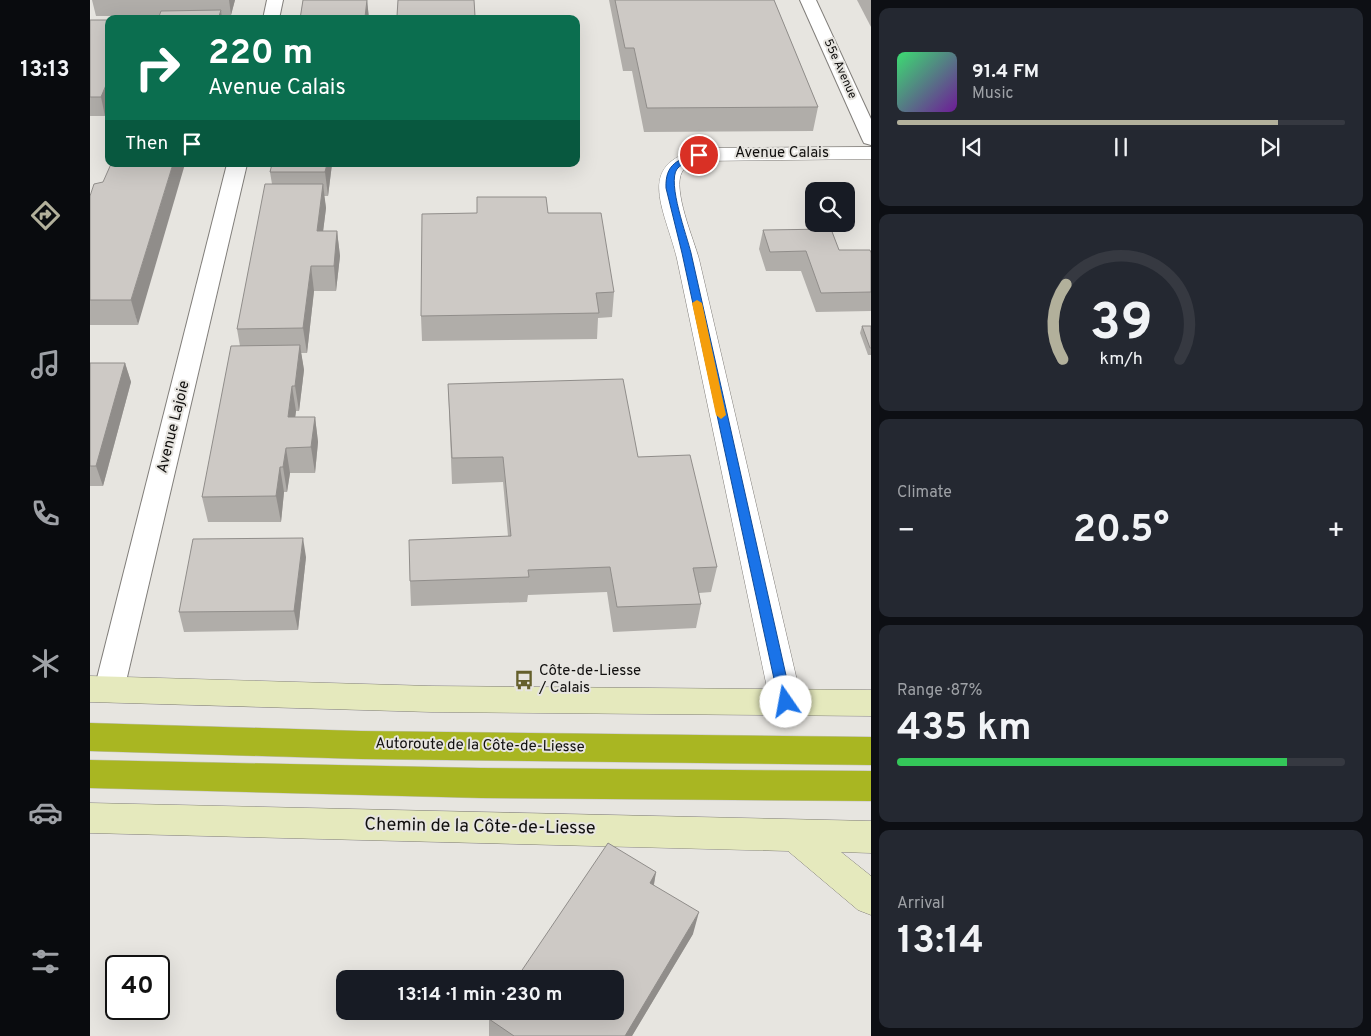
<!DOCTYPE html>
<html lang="en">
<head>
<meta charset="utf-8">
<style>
  :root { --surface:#171b24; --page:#242831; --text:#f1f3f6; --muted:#9ea1a6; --line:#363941; --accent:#b2b09b }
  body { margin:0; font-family:Overpass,sans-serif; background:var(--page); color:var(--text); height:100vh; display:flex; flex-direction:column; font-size:19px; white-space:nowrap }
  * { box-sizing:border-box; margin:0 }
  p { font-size:16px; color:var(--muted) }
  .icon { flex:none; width:28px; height:28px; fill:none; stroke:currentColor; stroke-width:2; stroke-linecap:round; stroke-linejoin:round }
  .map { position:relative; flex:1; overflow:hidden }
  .drawer { display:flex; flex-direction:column; gap:8px; padding:8px; background:#0d0f14; width:500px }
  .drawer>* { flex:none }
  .guide { position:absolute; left:15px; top:15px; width:475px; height:152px; border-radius:10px; box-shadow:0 5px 20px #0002; background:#0b6e4f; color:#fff; overflow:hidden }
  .buttons { position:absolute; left:715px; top:182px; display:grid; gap:10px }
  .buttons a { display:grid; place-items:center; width:50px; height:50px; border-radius:10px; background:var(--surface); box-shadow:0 5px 20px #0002; font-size:25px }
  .speed { position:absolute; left:15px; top:955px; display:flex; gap:10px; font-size:25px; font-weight:700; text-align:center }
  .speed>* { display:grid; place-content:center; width:65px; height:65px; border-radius:50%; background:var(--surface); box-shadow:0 5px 20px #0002; line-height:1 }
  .speed .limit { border:2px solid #111; border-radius:8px; background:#fff; color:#111 }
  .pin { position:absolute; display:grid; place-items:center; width:42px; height:42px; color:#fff; margin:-21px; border:2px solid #fff; border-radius:50%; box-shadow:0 1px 5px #0007 }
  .me { position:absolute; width:55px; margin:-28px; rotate:348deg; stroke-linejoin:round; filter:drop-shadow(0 0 4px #0008) }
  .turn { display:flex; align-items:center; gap:18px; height:105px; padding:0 20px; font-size:22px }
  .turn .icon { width:65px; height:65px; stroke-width:2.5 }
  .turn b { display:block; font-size:35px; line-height:42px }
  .then { display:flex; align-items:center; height:48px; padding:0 20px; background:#0003; gap:10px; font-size:19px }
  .big { font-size:38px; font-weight:700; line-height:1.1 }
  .drawer .card { flex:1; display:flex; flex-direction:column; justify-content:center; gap:8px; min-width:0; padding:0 18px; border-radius:10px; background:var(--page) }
  .drawer .dial { align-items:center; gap:0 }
  .dial svg { height:130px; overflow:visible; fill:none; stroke:var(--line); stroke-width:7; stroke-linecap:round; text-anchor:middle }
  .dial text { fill:var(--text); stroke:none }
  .song { display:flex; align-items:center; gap:15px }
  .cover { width:60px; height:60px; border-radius:8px; background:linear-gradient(135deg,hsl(140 70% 55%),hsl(280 70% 35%)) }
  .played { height:5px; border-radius:2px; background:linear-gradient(90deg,var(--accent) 85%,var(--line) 85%) }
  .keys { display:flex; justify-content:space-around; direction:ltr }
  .heat { display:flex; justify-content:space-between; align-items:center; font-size:28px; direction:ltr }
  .charge { height:8px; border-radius:4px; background:linear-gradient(90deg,#34c759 87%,var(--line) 0) }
  .trip { position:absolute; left:246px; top:970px; width:288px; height:50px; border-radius:10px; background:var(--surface); box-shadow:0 5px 20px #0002; font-weight:700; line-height:50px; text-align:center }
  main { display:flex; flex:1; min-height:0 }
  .dock { display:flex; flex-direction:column; width:90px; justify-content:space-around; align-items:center; background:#090b0e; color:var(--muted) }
  .dock .icon { width:35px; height:35px }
  .dock .current { color:var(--accent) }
  .dock b { font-size:22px; color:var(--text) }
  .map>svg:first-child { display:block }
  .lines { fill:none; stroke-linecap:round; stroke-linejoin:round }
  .minor-casing { stroke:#817e7a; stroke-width:2 }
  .tertiary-casing { stroke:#817e7a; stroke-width:1 }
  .secondary-casing { stroke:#817e7a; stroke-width:1 }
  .motorway-casing { stroke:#c1c1c0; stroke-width:1 }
  .minor { fill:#fff; fill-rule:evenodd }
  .tertiary { fill:#fff; fill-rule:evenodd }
  .secondary { fill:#e5e9bd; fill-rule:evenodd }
  .motorway { fill:#a9b622; fill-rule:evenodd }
  .wall { fill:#b0ada9 }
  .shaded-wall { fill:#908d8a }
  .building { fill:#cdc9c5; stroke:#908d8a }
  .route { fill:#1a73e8; stroke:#114b97 }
  .slow { fill:#f59e0b }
  .labels { text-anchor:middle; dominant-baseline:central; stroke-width:4; stroke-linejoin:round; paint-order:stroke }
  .far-street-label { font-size:12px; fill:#100f0e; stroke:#e7e5e0 }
  .street-label { font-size:15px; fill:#100f0e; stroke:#e7e5e0 }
  .poi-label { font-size:15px; fill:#100f0e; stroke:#e7e5e0; text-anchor:start }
  .near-street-label { font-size:18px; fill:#100f0e; stroke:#e7e5e0 }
</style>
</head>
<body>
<main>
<nav class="dock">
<b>13:13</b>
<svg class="icon current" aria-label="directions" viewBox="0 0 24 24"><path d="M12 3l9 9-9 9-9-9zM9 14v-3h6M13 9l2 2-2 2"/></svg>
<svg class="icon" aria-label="music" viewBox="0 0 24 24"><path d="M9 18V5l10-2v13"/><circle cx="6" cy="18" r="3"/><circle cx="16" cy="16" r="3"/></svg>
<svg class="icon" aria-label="phone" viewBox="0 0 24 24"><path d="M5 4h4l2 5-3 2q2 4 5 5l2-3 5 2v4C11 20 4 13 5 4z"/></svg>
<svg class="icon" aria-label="climate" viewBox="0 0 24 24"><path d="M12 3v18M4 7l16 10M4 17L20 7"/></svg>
<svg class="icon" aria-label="car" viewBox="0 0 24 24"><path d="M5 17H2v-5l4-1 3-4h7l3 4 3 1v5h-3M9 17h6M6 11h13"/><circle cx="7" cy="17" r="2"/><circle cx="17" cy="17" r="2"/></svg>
<svg class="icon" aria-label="filters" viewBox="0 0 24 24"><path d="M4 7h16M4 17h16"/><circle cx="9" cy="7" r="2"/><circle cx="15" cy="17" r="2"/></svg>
</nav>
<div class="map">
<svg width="781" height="1036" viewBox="0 0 781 1036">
  <rect width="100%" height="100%" fill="#e7e5e0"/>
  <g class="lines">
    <defs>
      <g id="minor">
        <path d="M 177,0 L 193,0 L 189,19 L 173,19 Z"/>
        <path d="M 710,0 L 726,0 L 781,119 L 781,145 L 774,143 L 772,139 Z"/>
        <path d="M 137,164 L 157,164 L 34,690 L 30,699 L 19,702 L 8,699 L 4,690 Z"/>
      </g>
      <path id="tertiary" d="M 781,147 L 781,159 L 612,161 C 606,162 596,165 592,172 C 582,189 604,240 609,259 L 712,702 L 707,711 L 696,715 L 685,711 L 680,702 L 587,259 C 575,208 541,160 618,148 Z"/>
      <g id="secondary">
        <path d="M 0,676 L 341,686 L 781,690 L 781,716 L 341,712 L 0,702 Z"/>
        <path d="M 0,803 L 781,821 L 781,853 L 751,852 L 781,876 L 781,915 L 768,910 L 698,851 L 0,833 Z"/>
      </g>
      <g id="motorway">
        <path d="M 0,723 L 271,731 L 781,737 L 781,765 L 271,759 L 0,751 Z"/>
        <path d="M 0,760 L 391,768 L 781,771 L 781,801 L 391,798 L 0,788 Z"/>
      </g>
    </defs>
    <use href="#minor" class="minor-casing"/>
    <use href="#tertiary" class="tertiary-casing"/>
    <use href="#secondary" class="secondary-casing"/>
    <use href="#motorway" class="motorway-casing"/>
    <use href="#minor" class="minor"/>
    <use href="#tertiary" class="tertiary"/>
    <use href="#secondary" class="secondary"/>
    <use href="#motorway" class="motorway"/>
  </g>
  <g class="wall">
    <path d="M 2,0 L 145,0 L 141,15 L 131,15 L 132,19 L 68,19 L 69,16 L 6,16 Z"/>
    <path d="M 213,0 L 277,0 L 279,19 L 275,19 L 275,17 L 275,19 L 210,19 Z"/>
    <path d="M 308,0 L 384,0 L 385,19 L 307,19 Z"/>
    <path d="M 519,0 L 684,0 L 728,107 L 723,131 L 554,132 L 542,71 L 533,71 Z"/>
    <path d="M 767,0 L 781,0 L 781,27 Z"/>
    <path d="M 0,20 L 19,20 L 19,107 L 15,116 L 0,116 Z"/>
    <path d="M 182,164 L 242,164 L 238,196 L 234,196 L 236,208 L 233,231 L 247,231 L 250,256 L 246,291 L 224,291 L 217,353 L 211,353 L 214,370 L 209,411 L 206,411 L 205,417 L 225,417 L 228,442 L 225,473 L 200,473 L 197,492 L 194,492 L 191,522 L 118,522 L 112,497 L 150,346 L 147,329 L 182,184 L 180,172 Z"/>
    <path d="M 13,182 L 48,325 L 0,325 L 0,196 Z"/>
    <path d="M 387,197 L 458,213 L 524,292 L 522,317 L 508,318 L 507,339 L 332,341 L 331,316 L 387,213 Z"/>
    <path d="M 673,230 L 749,250 L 781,253 L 781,311 L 726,312 L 711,271 L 676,271 L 669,249 Z"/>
    <path d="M 772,326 L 781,326 L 781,355 L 778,355 L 770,333 Z"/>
    <path d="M 0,363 L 35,363 L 41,382 L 13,486 L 0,486 Z"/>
    <path d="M 358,384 L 548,457 L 627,567 L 621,592 L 609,593 L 611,604 L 606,628 L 523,632 L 517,592 L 438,595 L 437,602 L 321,606 L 320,581 L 418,536 L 413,482 L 362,484 Z"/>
    <path d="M 216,557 L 208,630 L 94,632 L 89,612 Z"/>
    <path d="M 566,872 L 564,885 L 603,934 L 542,1036 L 399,1036 L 399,1019 Z"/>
  </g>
  <g class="shaded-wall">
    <path d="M 139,0 L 145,0 L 141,15 Z"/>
    <path d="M 277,0 L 279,19 L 275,19 Z"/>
    <path d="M 131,10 L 132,19 L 128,19 Z"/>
    <path d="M 19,78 L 19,107 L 15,116 L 11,97 Z"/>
    <path d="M 83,164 L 95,164 L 48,325 L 41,300 Z"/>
    <path d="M 237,164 L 242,164 L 238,196 L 235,172 Z"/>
    <path d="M 233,184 L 236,208 L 230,256 L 227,231 Z"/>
    <path d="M 247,231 L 250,256 L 246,291 L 244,266 Z"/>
    <path d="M 221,266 L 224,291 L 217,353 L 213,328 Z"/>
    <path d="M 210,345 L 214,370 L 209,411 L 205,386 Z"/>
    <path d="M 35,363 L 41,382 L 13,486 L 6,466 Z"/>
    <path d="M 202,386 L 206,411 L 202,443 L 198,417 Z"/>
    <path d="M 225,417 L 228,442 L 225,473 L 221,447 Z"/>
    <path d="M 196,448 L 200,473 L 197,492 L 193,467 Z"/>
    <path d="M 190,467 L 194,492 L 191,522 L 186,496 Z"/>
    <path d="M 213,538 L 216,557 L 208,630 L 204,611 Z"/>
    <path d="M 566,872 L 562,894 L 560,883 Z"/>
    <path d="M 609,912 L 603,934 L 542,1036 L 535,1036 Z"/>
  </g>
  <g class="building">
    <path d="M 213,0 L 277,0 L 275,17 L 257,17 L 257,19 L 210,19 Z"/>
    <path d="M 308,0 L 384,0 L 385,16 L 307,16 Z"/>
    <path d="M 525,0 L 684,0 L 728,107 L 557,108 L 544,48 L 535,48 Z"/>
    <path d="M 131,10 L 128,19 L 68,19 L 71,11 Z"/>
    <path d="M 0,20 L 19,20 L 19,78 L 11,97 L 0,97 Z"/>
    <path d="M 21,164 L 83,164 L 41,300 L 0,300 L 0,196 L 4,184 L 13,182 Z"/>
    <path d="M 182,164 L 237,164 L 235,172 L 180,172 Z"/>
    <path d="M 175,184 L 233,184 L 227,231 L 247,231 L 244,266 L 221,266 L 213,328 L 147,329 Z"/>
    <path d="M 387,197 L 456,197 L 458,213 L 511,213 L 524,292 L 506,293 L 509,313 L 331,316 L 332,214 L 387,213 Z"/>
    <path d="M 741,229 L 749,250 L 780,250 L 781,253 L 781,292 L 731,293 L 716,251 L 680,252 L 673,230 Z"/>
    <path d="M 772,326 L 781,326 L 781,348 L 780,348 Z"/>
    <path d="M 210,345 L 205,386 L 202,386 L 198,417 L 225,417 L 221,447 L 196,448 L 193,467 L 190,467 L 186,496 L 112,497 L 141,346 Z"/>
    <path d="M 0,363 L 35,363 L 6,466 L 0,466 Z"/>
    <path d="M 533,379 L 548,457 L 600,455 L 627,567 L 603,568 L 611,604 L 527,607 L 520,567 L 438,570 L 439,577 L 320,581 L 319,540 L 421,536 L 413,457 L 362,458 L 358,384 Z"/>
    <path d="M 213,538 L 204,611 L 89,612 L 103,539 Z"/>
    <path d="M 518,843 L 566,872 L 560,883 L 609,912 L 535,1036 L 424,1036 L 399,1019 L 404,1011 L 525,1011 L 525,979 L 426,979 Z"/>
  </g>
  <path class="route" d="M 609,153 L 613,155 L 612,157 C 604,160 593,162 587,169 C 577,183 597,236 601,253 L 702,702 L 700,705 L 696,707 L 691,705 L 689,702 L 592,253 L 576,188 C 575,164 588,159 609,153 Z"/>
  <path class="slow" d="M 607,300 L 612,303 L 636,415 L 631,419 L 626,415 L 602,303 Z"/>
  <defs>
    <symbol id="bus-bare" viewBox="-9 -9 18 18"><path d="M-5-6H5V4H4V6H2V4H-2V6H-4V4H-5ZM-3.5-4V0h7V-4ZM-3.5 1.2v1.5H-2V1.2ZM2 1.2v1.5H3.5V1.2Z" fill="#645f2b" stroke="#e7e5e0" stroke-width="2.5" paint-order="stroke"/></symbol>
  </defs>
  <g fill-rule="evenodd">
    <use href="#bus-bare" x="420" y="666" width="28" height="28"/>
  </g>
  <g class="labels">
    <g class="far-street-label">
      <text transform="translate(750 69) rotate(66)">55e Avenue</text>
    </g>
    <g class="street-label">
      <text x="692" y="153">Avenue Calais</text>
      <text transform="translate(84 427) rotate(-76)">Avenue Lajoie</text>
      <text transform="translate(390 746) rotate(1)">Autoroute de la Côte-de-Liesse</text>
    </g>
    <g class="poi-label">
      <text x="449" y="671">Côte-de-Liesse<tspan x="449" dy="17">/ Calais</tspan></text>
    </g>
    <g class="near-street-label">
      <text transform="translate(390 827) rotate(1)">Chemin de la Côte-de-Liesse</text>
    </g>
  </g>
</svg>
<div class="buttons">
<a><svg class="icon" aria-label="search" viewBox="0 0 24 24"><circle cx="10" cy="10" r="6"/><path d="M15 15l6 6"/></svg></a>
</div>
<div class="speed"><div class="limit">40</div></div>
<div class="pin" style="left:609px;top:155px;background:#d93025"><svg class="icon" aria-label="arrive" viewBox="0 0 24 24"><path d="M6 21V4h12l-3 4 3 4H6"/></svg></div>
<svg class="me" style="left:696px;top:702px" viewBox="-20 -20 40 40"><circle r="19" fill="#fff"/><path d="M0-13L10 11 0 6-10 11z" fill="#1a73e8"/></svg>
<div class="trip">13:14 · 1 min · 230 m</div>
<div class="guide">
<div class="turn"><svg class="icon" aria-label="right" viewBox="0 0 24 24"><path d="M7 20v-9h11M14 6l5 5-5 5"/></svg><div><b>220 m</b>Avenue Calais</div></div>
<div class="then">Then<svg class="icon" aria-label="arrive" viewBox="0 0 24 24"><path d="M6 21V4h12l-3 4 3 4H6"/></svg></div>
</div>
</div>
<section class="drawer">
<div class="card">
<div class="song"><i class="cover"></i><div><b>91.4 FM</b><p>Music</p></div></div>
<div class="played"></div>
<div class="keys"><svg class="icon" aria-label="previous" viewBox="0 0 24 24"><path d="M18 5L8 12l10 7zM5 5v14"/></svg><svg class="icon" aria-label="pause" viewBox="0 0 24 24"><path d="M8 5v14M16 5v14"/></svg><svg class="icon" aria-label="next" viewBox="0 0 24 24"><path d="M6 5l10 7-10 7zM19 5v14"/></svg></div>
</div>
<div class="card dial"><svg viewBox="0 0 100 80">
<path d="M14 69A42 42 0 1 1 86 69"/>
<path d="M14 69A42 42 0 0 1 16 23" stroke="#b2b09b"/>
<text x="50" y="56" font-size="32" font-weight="700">39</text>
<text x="50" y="72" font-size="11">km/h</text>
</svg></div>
<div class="card"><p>Climate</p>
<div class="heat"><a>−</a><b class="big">20.5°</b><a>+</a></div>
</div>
<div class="card"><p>Range · 87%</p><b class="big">435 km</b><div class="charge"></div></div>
<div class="card"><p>Arrival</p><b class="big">13:14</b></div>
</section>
</main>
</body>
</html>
